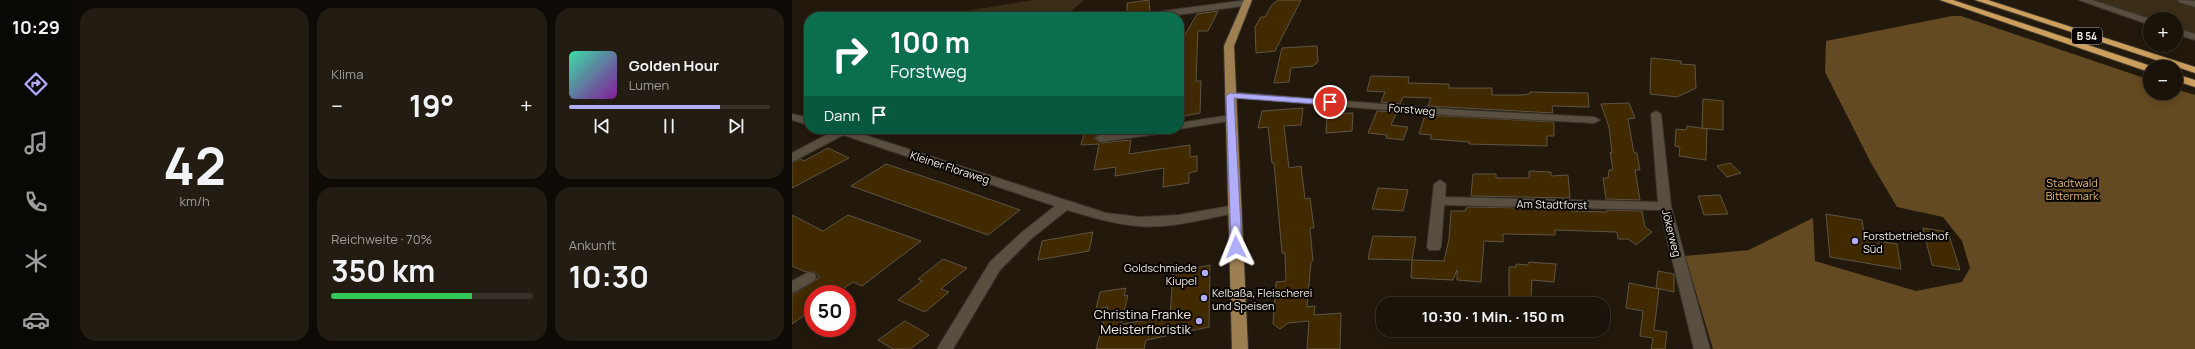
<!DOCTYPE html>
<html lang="de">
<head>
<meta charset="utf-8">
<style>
  :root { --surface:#1a1309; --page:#231c12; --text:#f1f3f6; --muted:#9f9e9c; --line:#38322a; --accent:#b1adfa }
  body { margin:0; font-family:Manrope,sans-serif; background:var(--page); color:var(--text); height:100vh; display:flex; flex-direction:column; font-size:15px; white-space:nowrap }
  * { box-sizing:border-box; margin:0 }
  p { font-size:13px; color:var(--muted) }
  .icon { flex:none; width:22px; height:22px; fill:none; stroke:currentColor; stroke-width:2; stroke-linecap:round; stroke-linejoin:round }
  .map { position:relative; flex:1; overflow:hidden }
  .panel { display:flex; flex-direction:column; gap:8px; padding:8px; background:#0e0a05; width:720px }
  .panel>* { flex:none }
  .guide { position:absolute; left:12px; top:12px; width:380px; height:122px; border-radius:16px; box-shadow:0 2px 10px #0003,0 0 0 1px var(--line); background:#0b6e4f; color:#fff; overflow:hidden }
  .fabs { position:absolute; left:1351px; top:12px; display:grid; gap:8px }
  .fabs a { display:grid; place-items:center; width:40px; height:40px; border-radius:50%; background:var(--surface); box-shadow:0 2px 10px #0003,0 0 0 1px var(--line); font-size:20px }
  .speed { position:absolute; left:12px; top:285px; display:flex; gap:8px; font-size:20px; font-weight:700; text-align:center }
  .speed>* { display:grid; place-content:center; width:52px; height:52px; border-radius:50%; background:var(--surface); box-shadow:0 2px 10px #0003,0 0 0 1px var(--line); line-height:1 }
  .speed .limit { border:6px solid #d22; background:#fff; color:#111 }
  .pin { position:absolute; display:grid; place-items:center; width:34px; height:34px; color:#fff; margin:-17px; border:2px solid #fff; border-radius:50%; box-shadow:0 1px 4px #0007 }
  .me { position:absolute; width:44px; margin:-22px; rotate:358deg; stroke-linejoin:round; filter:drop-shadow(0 0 3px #0008) }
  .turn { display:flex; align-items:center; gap:14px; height:84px; padding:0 20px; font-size:18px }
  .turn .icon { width:52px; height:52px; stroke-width:2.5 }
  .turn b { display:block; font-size:28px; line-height:34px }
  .then { display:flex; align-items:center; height:38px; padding:0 20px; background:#0003; gap:8px; font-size:15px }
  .big { font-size:30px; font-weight:700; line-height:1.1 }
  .panel .tile { flex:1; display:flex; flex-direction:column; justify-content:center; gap:6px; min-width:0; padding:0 14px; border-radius:16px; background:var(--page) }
  .panel .dial { align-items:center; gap:0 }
  .dial b { font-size:52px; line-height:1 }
  .song { display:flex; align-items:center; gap:12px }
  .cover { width:48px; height:48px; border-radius:6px; background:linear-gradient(135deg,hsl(160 70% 55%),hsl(290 70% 35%)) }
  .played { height:4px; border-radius:2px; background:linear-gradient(90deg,var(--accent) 75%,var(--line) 75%) }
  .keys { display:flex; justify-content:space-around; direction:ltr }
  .heat { display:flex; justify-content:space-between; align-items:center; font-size:22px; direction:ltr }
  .charge { height:6px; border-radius:3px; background:linear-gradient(90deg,#34c759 70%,var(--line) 0) }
  .panel .tiles { flex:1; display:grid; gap:8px; grid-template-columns:repeat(3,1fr) }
  .tile:first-child { grid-row:span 2 }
  .trip { position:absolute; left:584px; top:297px; width:234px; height:40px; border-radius:16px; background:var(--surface); box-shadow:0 2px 10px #0003,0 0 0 1px var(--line); font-weight:700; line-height:40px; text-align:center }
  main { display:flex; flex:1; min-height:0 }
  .menu { display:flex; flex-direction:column; width:72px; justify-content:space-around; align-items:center; background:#0a0804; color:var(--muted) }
  .menu .icon { width:28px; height:28px }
  .menu .current { color:var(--accent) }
  .menu b { font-size:18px; color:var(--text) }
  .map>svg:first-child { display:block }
  .green { fill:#3b2d17 }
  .forest { fill:#644a22 }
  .building { fill:#422a00; stroke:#5e5445 }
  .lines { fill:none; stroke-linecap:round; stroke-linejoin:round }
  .minor-casing { stroke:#3a342e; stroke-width:2 }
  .major-casing { stroke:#3a342e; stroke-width:2 }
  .highway-casing { stroke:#3a342e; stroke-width:2 }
  .minor { fill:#594f40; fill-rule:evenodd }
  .major { fill:#9e7f51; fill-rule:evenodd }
  .highway { fill:#cc9f5d; fill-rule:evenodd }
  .route { fill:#b1adfa; stroke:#7370a2 }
  .poi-dot { fill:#b1adfa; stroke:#080502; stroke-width:1.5 }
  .labels { text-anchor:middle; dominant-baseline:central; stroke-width:4; stroke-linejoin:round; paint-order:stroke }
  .shield { fill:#080502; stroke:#aea9a2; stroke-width:1 }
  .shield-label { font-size:10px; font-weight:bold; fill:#f5efe6 }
  .street-label { font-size:11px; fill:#f5efe6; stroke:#080502 }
  .park-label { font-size:11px; fill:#e5b978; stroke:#080502 }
  .poi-label { font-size:11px; fill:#f5efe6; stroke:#080502; text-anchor:start }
  .near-poi-label { font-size:13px; fill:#f5efe6; stroke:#080502; text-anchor:end }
</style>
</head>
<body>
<main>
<nav class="menu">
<b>10:29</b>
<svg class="icon current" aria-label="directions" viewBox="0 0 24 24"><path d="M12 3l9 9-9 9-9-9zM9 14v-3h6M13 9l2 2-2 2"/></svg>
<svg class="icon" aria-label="music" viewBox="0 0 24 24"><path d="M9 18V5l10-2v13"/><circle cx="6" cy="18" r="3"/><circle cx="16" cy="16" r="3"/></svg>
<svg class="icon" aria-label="phone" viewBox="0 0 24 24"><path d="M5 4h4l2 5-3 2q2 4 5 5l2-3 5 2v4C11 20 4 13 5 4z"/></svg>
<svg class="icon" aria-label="climate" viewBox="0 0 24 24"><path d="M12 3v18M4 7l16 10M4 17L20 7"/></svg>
<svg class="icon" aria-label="car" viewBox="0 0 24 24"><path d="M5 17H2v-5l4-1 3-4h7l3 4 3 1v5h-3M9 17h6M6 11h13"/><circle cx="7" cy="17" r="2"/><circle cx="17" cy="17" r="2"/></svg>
</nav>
<section class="panel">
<div class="tiles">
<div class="tile dial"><b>42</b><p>km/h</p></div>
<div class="tile"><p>Klima</p>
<div class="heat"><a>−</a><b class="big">19°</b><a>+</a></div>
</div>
<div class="tile">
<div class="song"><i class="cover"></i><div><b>Golden Hour</b><p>Lumen</p></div></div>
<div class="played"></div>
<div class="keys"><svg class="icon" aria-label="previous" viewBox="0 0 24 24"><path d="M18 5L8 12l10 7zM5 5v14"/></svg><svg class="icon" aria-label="pause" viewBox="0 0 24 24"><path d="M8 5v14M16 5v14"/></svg><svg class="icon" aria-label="next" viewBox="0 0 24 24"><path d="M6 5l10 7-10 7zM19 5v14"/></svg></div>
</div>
<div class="tile"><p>Reichweite · 70%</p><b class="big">350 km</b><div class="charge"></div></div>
<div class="tile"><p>Ankunft</p><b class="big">10:30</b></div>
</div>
</section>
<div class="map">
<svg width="1403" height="349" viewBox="0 0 1403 349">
  <rect width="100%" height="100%" fill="#22190c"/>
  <g class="green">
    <path d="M 241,0 L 292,0 L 273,17 L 137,17 Z"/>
    <path d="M 1291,0 L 1403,0 L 1403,37 L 1384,31 L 1384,19 L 1358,19 Z"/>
  </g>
  <path class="forest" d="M 1160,16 L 1169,16 L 1358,80 L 1358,93 L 1384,93 L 1384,89 L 1403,95 L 1403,349 L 921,349 L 893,256 L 957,250 L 1021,218 L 1023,261 L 1124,291 L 1170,282 L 1178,268 L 1170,241 L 1151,217 L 1105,207 L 1079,163 L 1033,72 L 1034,41 Z"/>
  <g class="building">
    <path d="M 357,0 L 358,14 L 335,17 L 335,3 Z"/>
    <path d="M 486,0 L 509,0 L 483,51 L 464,53 L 463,27 L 469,17 L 473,17 L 479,6 Z"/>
    <path d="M 426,11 L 416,31 L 406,31 L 404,81 L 409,81 L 408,113 L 387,117 L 387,45 L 405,14 Z"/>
    <path d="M 525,46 L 526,62 L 521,66 L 499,68 L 497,82 L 482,83 L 490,48 Z"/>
    <path d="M 859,58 L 889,61 L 889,64 L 903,65 L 904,88 L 885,97 L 858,94 Z"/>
    <path d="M 579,76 L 617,77 L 616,83 L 657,84 L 657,88 L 700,88 L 700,95 L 728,95 L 738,94 L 738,92 L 796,93 L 797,107 L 760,106 L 761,113 L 636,106 L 639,98 L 611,97 L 608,104 L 589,102 L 593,92 L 575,91 Z"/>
    <path d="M 911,99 L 931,101 L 931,130 L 910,128 Z"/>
    <path d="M 837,103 L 843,118 L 836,119 L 842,153 L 845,153 L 848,170 L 843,170 L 848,200 L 814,199 L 811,178 L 816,178 L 817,170 L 821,170 L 818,152 L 820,153 L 817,127 L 809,104 Z"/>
    <path d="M 511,108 L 509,125 L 492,126 L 497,168 L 509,166 L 513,199 L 518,198 L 522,228 L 518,228 L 521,261 L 519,262 L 515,307 L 523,306 L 522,315 L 549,313 L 548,349 L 515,349 L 517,321 L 496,323 L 488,329 L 481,324 L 484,282 L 494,281 L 493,253 L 490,253 L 482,163 L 480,163 L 476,127 L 466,128 L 470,111 Z"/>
    <path d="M 585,111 L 605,112 L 599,125 L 616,127 L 611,140 L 594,138 L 595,135 L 576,133 Z"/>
    <path d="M 561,113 L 560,131 L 534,133 L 535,114 Z"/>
    <path d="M 633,115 L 762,122 L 762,136 L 755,136 L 755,146 L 677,144 L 677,142 L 638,139 L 640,135 L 627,134 Z"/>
    <path d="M 895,126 L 915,129 L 914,160 L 887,156 L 888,147 L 883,146 L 884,129 L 894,130 Z"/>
    <path d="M 293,129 L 331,129 L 309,133 L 302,138 L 309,143 L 339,140 L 337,154 L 398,145 L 398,157 L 405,156 L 405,171 L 397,173 L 397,183 L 371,187 L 372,168 L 323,176 L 324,167 L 302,170 L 307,144 L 289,145 Z"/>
    <path d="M 36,148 L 57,158 L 0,188 L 0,163 L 8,159 L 12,161 Z"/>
    <path d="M 938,163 L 949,173 L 935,177 L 925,166 Z"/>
    <path d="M 94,164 L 160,186 L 228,210 L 196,235 L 59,186 Z"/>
    <path d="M 737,171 L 759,172 L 759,176 L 776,175 L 778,198 L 679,196 L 681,174 L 704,174 L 704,178 L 737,178 Z"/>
    <path d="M 586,188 L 616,190 L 611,211 L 580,209 Z"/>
    <path d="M 928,195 L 936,214 L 912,215 L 906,196 Z"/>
    <path d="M 678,207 L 779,209 L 779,211 L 815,212 L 815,210 L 850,211 L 853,227 L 860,232 L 844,245 L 836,239 L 826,239 L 825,232 L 763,230 L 763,235 L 711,234 L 711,242 L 692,241 L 689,282 L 665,280 L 665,270 L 661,280 L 619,278 L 620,260 L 652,261 L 657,239 L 659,211 L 673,211 L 674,208 Z"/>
    <path d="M 1034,214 L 1070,220 L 1073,239 L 1105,244 L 1109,269 L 1038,257 Z"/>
    <path d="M 0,215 L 31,231 L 56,215 L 129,241 L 70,286 L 61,282 L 43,294 L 21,294 L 21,309 L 0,324 L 0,295 L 28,277 L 22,272 L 14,272 L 0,266 Z"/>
    <path d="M 1131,228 L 1156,232 L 1168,270 L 1140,265 Z"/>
    <path d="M 301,232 L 297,251 L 246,260 L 250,241 Z"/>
    <path d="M 581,236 L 624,237 L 620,260 L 576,259 Z"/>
    <path d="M 151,259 L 175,268 L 149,289 L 157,292 L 133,312 L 106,300 L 130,281 L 126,279 Z"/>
    <path d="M 737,262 L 764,264 L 762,282 L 740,280 L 739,298 L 717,296 L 717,267 L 724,267 L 724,264 L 736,265 Z"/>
    <path d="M 418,265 L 417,327 L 354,340 L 352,349 L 304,349 L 316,307 L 304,309 L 308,292 L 334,288 L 332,296 L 336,295 L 329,324 L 378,317 L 381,273 Z"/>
    <path d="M 866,271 L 882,274 L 882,292 L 864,288 Z"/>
    <path d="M 837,283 L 867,289 L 862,330 L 875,332 L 873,349 L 859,349 L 861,338 L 848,336 L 851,311 L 834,308 Z"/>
    <path d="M 113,321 L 137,335 L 118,349 L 101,349 L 86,340 Z"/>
  </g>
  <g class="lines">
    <defs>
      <g id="minor">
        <path d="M 455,0 L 459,3 L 458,5 L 371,17 L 366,14 L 371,11 Z"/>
        <path d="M 1287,0 L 1300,0 L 1358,19 L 1358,25 Z"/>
        <path d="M 1386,0 L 1403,1 L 1403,7 L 1387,2 Z"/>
        <path d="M 1384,28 L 1403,34 L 1403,40 L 1384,34 Z"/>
        <path d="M 438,92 L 668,110 L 802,117 L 808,120 L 802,123 L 668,116 L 434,97 L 433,95 L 434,93 Z"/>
        <path d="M 864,111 L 869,114 L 879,206 L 918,349 L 902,349 L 868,210 L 652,205 L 649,247 L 647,250 L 637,250 L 635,247 L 642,184 L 648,180 L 654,184 L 653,197 L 866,202 L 859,114 Z"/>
        <path d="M 0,114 L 17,118 L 17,125 L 0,120 Z"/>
        <path d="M 439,115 L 444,118 L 443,120 L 387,129 L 386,129 L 380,132 L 309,142 L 303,138 L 309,134 L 353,129 L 387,129 L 387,123 Z"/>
        <path d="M 37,129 L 54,129 L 314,213 L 348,217 L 387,215 L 443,205 L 449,209 L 443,213 C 413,219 376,229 346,226 C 322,224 299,217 275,210 L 239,239 L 208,270 L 161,349 L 145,349 L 198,262 L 229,233 L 263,206 L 51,135 L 0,162 L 0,153 L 40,132 Z"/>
        <path d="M 17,272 L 22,273 L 24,277 L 22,281 L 0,293 L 0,281 Z"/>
      </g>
      <path id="major" d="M 452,0 L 460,0 L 442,46 L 456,349 L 440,349 L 432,46 Z"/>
      <g id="highway">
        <path d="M 1148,0 L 1161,0 L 1362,67 L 1358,67 L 1358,72 L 1354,71 Z"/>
        <path d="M 1183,0 L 1196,0 L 1403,67 L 1403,73 Z"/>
        <path d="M 1384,74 L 1403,80 L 1403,87 L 1384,81 Z"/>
      </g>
    </defs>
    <use href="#minor" class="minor-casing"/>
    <use href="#major" class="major-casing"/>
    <use href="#highway" class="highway-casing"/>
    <use href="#minor" class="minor"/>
    <use href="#major" class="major"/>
    <use href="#highway" class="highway"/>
  </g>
  <path class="route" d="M 438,93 L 538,100 L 542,102 L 538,105 L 442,98 L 450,247 L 444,250 L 439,247 L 434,96 Z"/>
  <g class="poi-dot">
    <circle cx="1063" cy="241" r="4"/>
    <circle cx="413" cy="273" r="4"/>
    <circle cx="412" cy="298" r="4"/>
    <circle cx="407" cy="321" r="4"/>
  </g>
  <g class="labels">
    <rect class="shield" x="1280" y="28" width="30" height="16" rx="3"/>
    <g class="shield-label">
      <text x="1295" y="36">B 54</text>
    </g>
    <g class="street-label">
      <text transform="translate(620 109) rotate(5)">Forstweg</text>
      <text transform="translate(158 167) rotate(18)">Kleiner Floraweg</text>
      <text transform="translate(760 204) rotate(1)">Am Stadtforst</text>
      <text transform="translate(880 233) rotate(76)">Jökerweg</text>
    </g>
    <g class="park-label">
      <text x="1280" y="182">Stadtwald<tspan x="1280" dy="13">Bittermark</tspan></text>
    </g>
    <g class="poi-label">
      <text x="1071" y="235">Forstbetriebshof<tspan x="1071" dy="13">Süd</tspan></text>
      <text x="405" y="267" text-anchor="end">Goldschmiede<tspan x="405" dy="13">Kiupel</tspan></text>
      <text x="420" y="292">Kelbaßa, Fleischerei<tspan x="420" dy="13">und Speisen</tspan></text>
    </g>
    <g class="near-poi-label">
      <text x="399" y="314">Christina Franke<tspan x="399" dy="15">Meisterfloristik</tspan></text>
    </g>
  </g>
</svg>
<div class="fabs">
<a>+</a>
<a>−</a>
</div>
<div class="speed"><div class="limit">50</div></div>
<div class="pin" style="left:538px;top:102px;background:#d93025"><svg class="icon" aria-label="arrive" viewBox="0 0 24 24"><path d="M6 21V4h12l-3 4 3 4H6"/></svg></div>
<svg class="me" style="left:444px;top:247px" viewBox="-20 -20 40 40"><path d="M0-17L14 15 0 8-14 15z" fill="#b1adfa" stroke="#fff" stroke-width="4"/></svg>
<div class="trip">10:30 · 1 Min. · 150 m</div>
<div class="guide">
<div class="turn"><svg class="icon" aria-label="right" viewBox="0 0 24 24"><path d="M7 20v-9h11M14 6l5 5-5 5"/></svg><div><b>100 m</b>Forstweg</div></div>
<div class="then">Dann<svg class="icon" aria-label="arrive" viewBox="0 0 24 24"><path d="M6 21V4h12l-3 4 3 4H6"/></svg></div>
</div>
</div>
</main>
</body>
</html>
